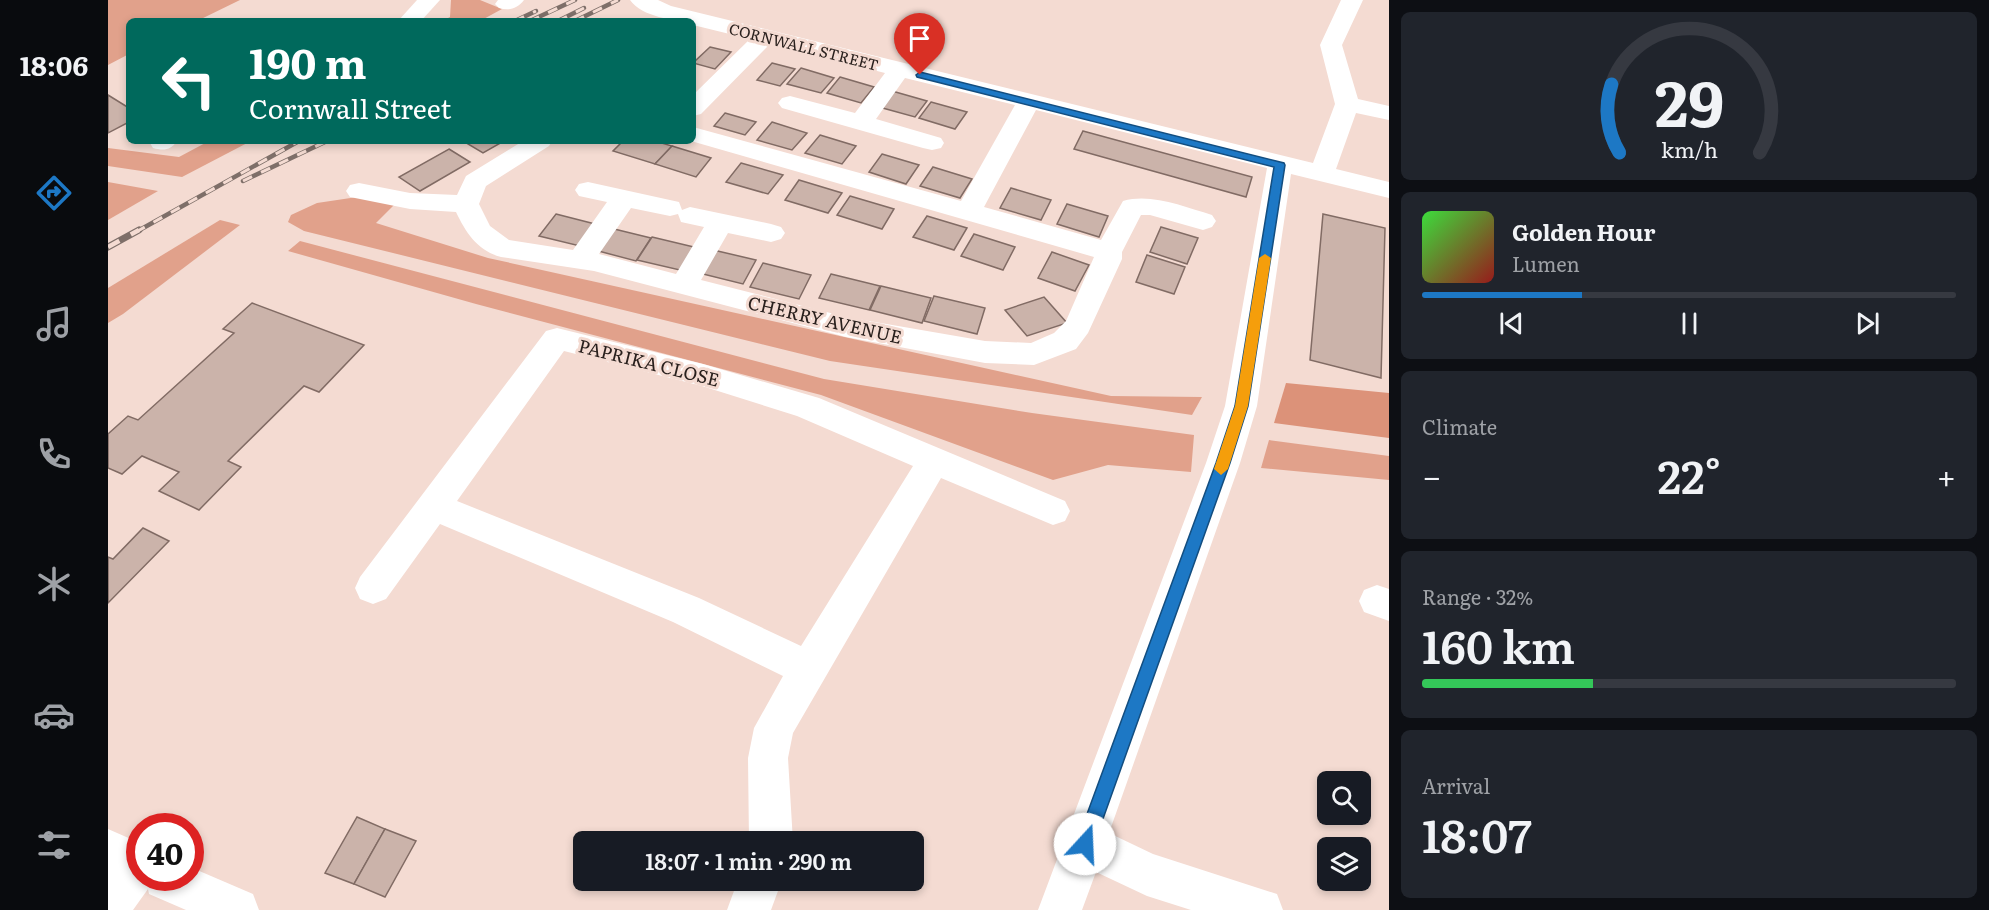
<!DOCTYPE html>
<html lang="en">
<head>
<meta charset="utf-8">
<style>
  :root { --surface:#171b24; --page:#20242c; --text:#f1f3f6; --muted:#9ea1a6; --line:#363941; --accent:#1d78c5 }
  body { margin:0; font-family:Literata,serif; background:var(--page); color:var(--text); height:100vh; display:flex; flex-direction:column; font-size:22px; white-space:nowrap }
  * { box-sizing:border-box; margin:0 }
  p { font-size:20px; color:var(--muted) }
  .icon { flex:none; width:33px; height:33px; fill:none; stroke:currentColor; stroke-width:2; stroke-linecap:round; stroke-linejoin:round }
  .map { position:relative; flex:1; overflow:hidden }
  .drawer { display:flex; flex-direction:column; gap:12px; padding:12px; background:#0d0f14; width:600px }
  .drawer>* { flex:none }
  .top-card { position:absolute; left:18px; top:18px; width:570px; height:126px; border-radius:9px; box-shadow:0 3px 9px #0003; background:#00695c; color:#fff; overflow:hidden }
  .fabs { position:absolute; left:1209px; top:771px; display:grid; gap:12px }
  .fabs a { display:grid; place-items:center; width:54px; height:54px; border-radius:9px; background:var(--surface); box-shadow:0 3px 9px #0003; font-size:30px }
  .speed { position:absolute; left:18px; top:813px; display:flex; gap:12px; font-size:30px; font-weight:700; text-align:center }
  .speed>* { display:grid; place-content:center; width:78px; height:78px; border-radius:50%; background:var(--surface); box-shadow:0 3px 9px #0003; line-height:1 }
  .speed .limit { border:9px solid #d22; background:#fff; color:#111 }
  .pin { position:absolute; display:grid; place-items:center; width:51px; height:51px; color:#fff; margin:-62px -26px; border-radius:50% 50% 50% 0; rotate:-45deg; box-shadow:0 0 6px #0007 }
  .pin .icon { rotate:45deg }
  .me { position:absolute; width:66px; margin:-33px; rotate:20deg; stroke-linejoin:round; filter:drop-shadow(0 0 4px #0008) }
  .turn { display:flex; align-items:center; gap:21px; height:126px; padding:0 24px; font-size:27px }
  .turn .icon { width:78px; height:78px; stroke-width:2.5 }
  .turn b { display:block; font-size:42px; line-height:51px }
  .big { font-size:45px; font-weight:600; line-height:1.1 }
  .drawer .widget { flex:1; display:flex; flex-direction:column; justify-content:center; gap:9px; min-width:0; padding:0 21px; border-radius:9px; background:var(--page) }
  .drawer .dial { align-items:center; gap:0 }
  .dial svg { height:156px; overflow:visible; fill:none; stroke:var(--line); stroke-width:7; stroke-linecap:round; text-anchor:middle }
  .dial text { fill:var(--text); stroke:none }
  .song { display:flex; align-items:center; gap:18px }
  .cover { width:72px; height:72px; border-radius:9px; background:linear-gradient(135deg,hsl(120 70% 55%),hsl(0 70% 35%)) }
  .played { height:6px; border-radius:3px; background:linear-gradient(90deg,var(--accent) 30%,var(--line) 30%) }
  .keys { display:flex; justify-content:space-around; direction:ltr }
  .heat { display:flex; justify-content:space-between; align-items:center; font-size:33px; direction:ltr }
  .charge { height:9px; border-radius:4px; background:linear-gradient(90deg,#34c759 32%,var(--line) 0) }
  .trip { position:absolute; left:465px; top:831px; width:351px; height:60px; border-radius:9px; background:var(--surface); box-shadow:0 3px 9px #0003; font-weight:600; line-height:60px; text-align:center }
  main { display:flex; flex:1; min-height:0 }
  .menu { display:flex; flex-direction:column; width:108px; justify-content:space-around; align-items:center; background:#090b0e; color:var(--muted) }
  .menu .icon { width:42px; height:42px }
  .menu .selected { color:var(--accent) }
  .menu b { font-size:27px; color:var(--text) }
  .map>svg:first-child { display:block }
  .green { fill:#e1a18b }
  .forest { fill:#dc9279 }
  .building { fill:#cbb3aa; stroke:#816b64; stroke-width:1.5 }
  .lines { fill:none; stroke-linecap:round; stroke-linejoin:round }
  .minor { fill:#fff; fill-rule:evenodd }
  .rail-far1-casing { stroke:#7e6f69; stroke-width:4.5 }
  .rail-casing { stroke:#7e6f69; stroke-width:7 }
  .rail-far1 { stroke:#f4dbd2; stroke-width:3; stroke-dasharray:10; stroke-linecap:butt }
  .rail { stroke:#f4dbd2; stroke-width:4.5; stroke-dasharray:13; stroke-linecap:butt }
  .route { fill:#1d78c5; stroke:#134e80; stroke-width:1.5 }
  .slow { fill:#f59e0b }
  .labels { text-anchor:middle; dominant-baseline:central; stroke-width:6; stroke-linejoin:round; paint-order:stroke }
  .far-street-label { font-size:15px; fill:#29201d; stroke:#f4dbd2 }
  .street-label { font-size:18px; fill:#29201d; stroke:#f4dbd2 }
</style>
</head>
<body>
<main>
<nav class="menu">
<b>18:06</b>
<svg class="icon selected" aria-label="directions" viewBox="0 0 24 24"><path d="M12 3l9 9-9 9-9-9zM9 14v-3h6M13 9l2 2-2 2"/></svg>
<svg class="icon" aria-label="music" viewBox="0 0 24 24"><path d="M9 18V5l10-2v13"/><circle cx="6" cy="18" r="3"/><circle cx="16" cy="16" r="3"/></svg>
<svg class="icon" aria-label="phone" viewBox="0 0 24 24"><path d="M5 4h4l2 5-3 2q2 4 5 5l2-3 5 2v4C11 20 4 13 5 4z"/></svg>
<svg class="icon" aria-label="climate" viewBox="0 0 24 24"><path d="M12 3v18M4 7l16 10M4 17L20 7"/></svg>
<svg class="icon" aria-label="car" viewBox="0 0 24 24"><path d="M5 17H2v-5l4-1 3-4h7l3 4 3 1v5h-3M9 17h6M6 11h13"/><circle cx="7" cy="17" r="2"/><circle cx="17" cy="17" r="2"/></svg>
<svg class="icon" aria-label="filters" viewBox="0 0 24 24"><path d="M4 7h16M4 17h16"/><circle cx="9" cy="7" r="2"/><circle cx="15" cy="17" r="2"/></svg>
</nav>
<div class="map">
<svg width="1281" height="910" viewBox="0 0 1281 910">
  <rect width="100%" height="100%" fill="#f4dbd2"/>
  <g class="green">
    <path d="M 0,0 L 132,0 L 89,21 L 21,21 L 21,54 L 0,65 Z"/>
    <path d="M 343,0 L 372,0 L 394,9 L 372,21 L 334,21 L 342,17 Z"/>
    <path d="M 101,141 L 143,141 L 74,177 L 0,166 L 0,148 L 71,157 Z"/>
    <path d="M 0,182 L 50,191 L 0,220 Z"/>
    <path d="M 256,196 L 286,205 L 268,223 L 380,258 L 1003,396 L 1094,397 L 1084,415 L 722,361 L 196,231 L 180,222 L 183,215 L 209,203 Z"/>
    <path d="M 112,220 L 132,225 L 15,314 L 0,323 L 0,288 Z"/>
    <path d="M 192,241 L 716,379 L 924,413 L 1086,435 L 1083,472 L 1000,465 L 945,480 L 713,395 L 368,304 L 180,251 Z"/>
    <path d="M 1161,440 L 1281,456 L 1281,480 L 1153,468 Z"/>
  </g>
  <path class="forest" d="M 1178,383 L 1281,393 L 1281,438 L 1166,423 Z"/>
  <g class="building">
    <path d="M 602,47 L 623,52 L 607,69 L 585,63 Z"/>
    <path d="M 664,63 L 687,69 L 672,86 L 649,80 Z"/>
    <path d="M 693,68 L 726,78 L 713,93 L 679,84 Z"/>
    <path d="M 732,77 L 766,87 L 753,103 L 719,93 Z"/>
    <path d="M 784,91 L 819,101 L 807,117 L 771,107 Z"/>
    <path d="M 0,95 L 21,108 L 21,122 L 0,133 Z"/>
    <path d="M 823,102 L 859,112 L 847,129 L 811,118 Z"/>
    <path d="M 617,113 L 648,122 L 637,135 L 606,126 Z"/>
    <path d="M 664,122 L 699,133 L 684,150 L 649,140 Z"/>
    <path d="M 975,131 L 1144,177 L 1138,197 L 966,149 Z"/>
    <path d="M 712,135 L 748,146 L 734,164 L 697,153 Z"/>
    <path d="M 355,141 L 396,141 L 375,153 Z"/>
    <path d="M 515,141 L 547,141 L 564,146 L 547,164 L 505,151 Z"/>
    <path d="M 564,146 L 603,158 L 588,177 L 547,164 Z"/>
    <path d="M 341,149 L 362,162 L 312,191 L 291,177 Z"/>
    <path d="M 774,154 L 811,165 L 798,184 L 761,172 Z"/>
    <path d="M 633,163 L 675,175 L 660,194 L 618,182 Z"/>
    <path d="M 825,167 L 864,179 L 852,198 L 812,186 Z"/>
    <path d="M 691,180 L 734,193 L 720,213 L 677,200 Z"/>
    <path d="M 903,188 L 943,200 L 933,220 L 892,208 Z"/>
    <path d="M 742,196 L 786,209 L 774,229 L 729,215 Z"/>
    <path d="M 959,204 L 1000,216 L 991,237 L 949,224 Z"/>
    <path d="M 448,214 L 491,225 L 476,247 L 431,236 Z"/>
    <path d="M 1215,214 L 1277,228 L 1273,378 L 1202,360 Z"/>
    <path d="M 819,216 L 859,228 L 846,250 L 805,237 Z"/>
    <path d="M 498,227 L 543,238 L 528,261 L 483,249 Z"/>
    <path d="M 1053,227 L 1090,238 L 1079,264 L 1042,252 Z"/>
    <path d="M 866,234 L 907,247 L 895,270 L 853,256 Z"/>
    <path d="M 544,237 L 590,248 L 576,271 L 529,260 Z"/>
    <path d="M 601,249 L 648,260 L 635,284 L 587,272 Z"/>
    <path d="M 944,252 L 981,265 L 967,291 L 930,278 Z"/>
    <path d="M 1039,255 L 1077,267 L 1066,294 L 1028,282 Z"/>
    <path d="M 655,263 L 703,275 L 691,299 L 642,287 Z"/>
    <path d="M 723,274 L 772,286 L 761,310 L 711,298 Z"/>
    <path d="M 773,286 L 823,298 L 814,323 L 762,310 Z"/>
    <path d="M 826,296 L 877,308 L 869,334 L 816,321 Z"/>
    <path d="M 936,297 L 959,323 L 919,336 L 897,310 Z"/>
    <path d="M 144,303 L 256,345 L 211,392 L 196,386 L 120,461 L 133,467 L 91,510 L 51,491 L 71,472 L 34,456 L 14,474 L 0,468 L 0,434 L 20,416 L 30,420 L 126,333 L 115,329 Z"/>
    <path d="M 35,528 L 61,541 L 0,603 L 0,557 L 5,559 Z"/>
    <path d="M 249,817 L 277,829 L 246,884 L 217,873 Z"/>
    <path d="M 277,829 L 308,841 L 277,897 L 246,884 Z"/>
  </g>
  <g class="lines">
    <g class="minor">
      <path d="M 309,0 L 332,0 L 313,21 L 290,21 Z"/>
      <path d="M 390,0 L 416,0 C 409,9 401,11 391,8 L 387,4 Z"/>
      <path d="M 522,0 L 550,0 L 563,6 L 1205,163 L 1227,104 L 1212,45 L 1233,0 L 1255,0 L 1234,45 L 1250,99 L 1281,106 L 1281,120 L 1248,113 L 1228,169 L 1281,182 L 1281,198 L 1183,174 L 1149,406 L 1132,463 L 1001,833 L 1045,854 L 1169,894 L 1175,910 L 1083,910 L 1039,896 L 988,872 L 974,910 L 930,910 L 1098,463 L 1117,406 L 1159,168 L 928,110 L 876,207 L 993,240 L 1015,201 C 1044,193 1076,207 1104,215 L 1108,221 L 1104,227 L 1095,230 L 1042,215 L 1033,215 L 1014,252 L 1014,259 L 980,333 L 968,349 L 926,365 L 877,363 L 738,337 L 486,271 L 393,257 C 370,251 358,233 348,212 L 302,209 L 242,197 L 238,191 L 242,185 L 251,183 L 302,193 L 349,195 L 358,176 L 415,141 L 444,141 L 441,146 L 378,186 L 371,204 L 382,226 L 401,240 L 465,250 L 499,202 L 471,196 L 467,190 L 471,184 L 480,182 L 571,202 L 574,210 L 582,207 L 663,224 L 673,227 L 677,233 L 673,239 L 663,242 L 620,233 L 593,280 L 738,317 L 877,341 L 923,343 L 946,333 L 958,321 L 986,257 L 583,141 L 585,141 L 585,127 L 853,201 L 907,105 L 797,78 L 768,119 L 833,138 L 836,143 L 833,148 L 824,150 L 815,148 L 674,108 L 670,103 L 674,98 L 682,96 L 747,113 L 777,73 L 662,44 L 593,114 L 585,116 L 585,95 L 642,39 L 585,25 L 585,21 C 566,21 534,17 522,0 ZM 523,208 L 562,216 L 570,214 L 573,222 L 596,227 L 568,274 L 491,254 Z"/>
      <path d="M 43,141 L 69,141 C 63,150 56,151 45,148 L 42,143 Z"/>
      <path d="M 449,328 L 595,364 L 711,398 L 957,501 L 962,511 L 957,521 L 945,525 L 833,478 L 685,733 L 680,758 L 685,842 L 641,842 L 640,758 L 646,728 L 675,676 L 565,622 L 332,524 L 278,599 L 265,604 L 252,599 L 247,588 L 252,577 L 438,331 ZM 456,351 L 594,386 L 689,416 L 805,466 L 693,646 L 591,598 L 349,501 Z"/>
      <path d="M 1269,585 L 1281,589 L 1281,621 L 1256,612 L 1251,601 L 1256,590 Z"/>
      <path d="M 0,829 L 32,843 L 32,878 L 82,878 L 82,867 L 145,894 L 151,910 L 78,910 L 41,894 L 40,889 L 25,910 L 0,910 Z"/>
      <path d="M 630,880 L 674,880 L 663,910 L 619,910 Z"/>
    </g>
    <defs>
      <g id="rail-far1">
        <path d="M 407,21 L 428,11"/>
        <path d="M 422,21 L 467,0"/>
        <path d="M 450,21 L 476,8"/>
        <path d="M 467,21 L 510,0"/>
        <path d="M 135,181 L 219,141"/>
        <path d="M 28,232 L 191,141"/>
      </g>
      <path id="rail" d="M 0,247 L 31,230"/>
    </defs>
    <use href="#rail-far1" class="rail-far1-casing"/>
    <use href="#rail" class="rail-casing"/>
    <use href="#rail-far1" class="rail-far1"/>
    <use href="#rail" class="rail"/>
  </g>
  <path class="route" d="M 812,72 L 1176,163 L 1177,165 L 1140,406 L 1122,463 L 986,844 L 984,850 L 977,853 L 971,850 L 968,844 L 1108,463 L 1127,406 L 1166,167 L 809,77 L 808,75 Z"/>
  <path class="slow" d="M 1157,254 L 1163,258 L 1140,406 L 1120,469 L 1113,475 L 1106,469 L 1127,406 L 1151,258 Z"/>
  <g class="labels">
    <g class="far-street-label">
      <text transform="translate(696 46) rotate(14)">CORNWALL STREET</text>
    </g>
    <g class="street-label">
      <text transform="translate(717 319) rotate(13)">CHERRY AVENUE</text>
      <text transform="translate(541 362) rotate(14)">PAPRIKA CLOSE</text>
    </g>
  </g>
</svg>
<div class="fabs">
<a><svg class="icon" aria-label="search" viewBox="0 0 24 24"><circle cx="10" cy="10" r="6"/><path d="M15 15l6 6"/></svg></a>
<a><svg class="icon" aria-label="layers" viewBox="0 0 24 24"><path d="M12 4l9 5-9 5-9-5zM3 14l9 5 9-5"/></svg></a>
</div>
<div class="speed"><div class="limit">40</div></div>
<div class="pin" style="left:812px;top:75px;background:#d93025"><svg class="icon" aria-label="arrive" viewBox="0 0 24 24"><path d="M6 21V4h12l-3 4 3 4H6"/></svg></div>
<svg class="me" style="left:977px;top:844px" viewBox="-20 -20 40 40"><circle r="19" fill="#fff"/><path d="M0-13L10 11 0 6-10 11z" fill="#1d78c5"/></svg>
<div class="trip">18:07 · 1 min · 290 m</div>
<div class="top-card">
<div class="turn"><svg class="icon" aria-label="left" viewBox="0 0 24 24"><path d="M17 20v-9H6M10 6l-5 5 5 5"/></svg><div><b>190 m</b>Cornwall Street</div></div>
</div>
</div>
<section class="drawer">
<div class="widget dial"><svg viewBox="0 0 100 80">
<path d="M14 69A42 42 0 1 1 86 69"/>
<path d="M14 69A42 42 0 0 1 10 34" stroke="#1d78c5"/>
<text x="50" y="56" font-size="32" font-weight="700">29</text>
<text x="50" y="72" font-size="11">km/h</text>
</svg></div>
<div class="widget">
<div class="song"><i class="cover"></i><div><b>Golden Hour</b><p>Lumen</p></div></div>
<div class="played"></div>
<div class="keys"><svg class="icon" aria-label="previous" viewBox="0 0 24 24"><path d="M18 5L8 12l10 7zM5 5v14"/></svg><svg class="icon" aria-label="pause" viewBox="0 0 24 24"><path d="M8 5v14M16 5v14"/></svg><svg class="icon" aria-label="next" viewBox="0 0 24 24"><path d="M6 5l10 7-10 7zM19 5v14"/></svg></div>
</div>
<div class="widget"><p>Climate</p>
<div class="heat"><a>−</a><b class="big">22°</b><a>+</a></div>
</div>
<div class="widget"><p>Range · 32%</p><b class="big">160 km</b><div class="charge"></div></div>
<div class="widget"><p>Arrival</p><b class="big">18:07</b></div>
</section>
</main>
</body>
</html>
